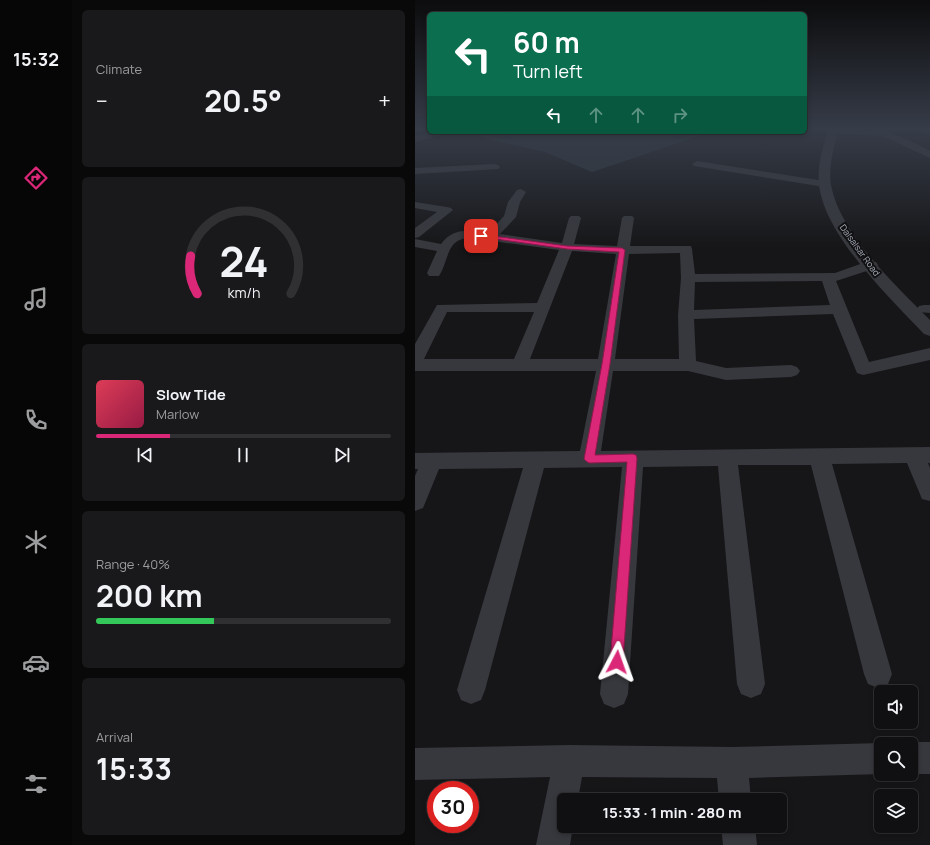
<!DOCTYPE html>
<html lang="en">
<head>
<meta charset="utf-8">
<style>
  :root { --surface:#101012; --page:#19191b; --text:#f1f3f6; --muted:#9c9d9f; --line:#303032; --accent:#db2777 }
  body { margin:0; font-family:Manrope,sans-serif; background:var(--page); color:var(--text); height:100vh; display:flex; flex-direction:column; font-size:15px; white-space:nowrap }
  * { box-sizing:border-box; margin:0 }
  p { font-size:13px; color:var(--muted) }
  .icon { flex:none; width:22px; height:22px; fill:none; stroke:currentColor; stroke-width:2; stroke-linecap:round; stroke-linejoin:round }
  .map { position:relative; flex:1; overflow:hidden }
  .sheet { display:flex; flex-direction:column; gap:10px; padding:10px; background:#09090a; width:343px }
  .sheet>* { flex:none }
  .guide { position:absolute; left:12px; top:12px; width:380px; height:122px; border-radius:6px; box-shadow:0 2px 6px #0003,0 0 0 1px var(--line); background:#0b6e4f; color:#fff; overflow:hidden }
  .controls { position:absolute; left:459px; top:685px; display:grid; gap:8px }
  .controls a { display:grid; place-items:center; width:44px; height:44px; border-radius:6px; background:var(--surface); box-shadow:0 2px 6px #0003,0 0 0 1px var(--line); font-size:20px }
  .speed { position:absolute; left:12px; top:781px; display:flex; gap:8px; font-size:20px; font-weight:700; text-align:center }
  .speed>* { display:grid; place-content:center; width:52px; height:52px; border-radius:50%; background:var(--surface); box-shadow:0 2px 6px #0003,0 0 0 1px var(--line); line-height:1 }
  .speed .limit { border:6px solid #d22; background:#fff; color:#111 }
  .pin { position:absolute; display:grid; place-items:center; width:34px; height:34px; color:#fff; margin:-17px; border-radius:8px; box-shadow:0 2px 6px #0006 }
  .me { position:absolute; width:44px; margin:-22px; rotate:4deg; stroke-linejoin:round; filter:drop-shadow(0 0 3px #0008) }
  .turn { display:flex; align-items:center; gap:14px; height:84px; padding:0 20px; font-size:18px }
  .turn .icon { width:52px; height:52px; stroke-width:2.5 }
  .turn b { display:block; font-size:28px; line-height:34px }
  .lanes { display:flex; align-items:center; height:38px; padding:0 20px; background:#0003; justify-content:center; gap:20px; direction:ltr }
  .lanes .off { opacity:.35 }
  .big { font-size:30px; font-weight:700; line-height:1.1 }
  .sheet .widget { flex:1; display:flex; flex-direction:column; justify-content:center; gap:6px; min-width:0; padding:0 14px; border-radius:6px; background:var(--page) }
  .sheet .dial { align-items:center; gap:0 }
  .dial svg { height:104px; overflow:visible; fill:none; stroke:var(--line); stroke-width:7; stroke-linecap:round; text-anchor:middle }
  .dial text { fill:var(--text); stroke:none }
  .song { display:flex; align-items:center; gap:12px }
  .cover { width:48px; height:48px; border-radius:6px; background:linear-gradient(135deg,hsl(350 70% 55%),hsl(340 70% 35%)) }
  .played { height:4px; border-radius:2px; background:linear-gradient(90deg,var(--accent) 25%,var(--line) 25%) }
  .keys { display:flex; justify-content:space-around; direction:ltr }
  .heat { display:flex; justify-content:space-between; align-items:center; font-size:22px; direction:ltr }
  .charge { height:6px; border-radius:3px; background:linear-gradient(90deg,#34c759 40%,var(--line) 0) }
  .trip { position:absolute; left:142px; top:793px; width:230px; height:40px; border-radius:6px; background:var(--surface); box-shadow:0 2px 6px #0003,0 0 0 1px var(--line); font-weight:700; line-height:40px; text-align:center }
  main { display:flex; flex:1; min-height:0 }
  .menu { display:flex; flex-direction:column; width:72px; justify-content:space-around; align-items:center; background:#060607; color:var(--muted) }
  .menu .icon { width:28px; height:28px }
  .menu .active { color:var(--accent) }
  .menu b { font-size:18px; color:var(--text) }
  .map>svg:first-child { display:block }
  .water { fill:#2c353c }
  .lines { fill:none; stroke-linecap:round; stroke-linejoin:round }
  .minor { fill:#37383d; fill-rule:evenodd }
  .tertiary { fill:#37383d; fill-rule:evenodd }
  .route { fill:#db2777; stroke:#8e194d }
  .labels { text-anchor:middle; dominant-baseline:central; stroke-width:4; stroke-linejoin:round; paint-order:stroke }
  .far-street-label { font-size:9px; fill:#a8adb8; stroke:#111113 }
</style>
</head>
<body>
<main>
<nav class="menu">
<b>15:32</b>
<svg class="icon active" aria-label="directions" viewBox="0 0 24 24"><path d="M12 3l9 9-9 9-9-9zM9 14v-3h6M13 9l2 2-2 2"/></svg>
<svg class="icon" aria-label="music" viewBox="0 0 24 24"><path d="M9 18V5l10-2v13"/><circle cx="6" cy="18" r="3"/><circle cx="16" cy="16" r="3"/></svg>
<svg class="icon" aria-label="phone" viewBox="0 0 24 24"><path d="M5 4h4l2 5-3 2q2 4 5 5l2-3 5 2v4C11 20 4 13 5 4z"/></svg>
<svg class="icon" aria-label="climate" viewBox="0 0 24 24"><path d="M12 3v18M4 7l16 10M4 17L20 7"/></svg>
<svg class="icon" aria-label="car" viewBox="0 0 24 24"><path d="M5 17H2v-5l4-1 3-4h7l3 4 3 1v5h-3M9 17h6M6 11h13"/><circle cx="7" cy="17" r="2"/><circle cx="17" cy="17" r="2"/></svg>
<svg class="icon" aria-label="filters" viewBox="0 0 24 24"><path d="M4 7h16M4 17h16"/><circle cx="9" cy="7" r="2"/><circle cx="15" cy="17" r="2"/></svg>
</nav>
<section class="sheet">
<div class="widget"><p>Climate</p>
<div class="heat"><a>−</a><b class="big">20.5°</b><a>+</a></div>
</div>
<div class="widget dial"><svg viewBox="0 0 100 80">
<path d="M14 69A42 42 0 1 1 86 69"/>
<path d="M14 69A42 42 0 0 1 9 40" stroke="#db2777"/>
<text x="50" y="56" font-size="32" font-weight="700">24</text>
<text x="50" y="72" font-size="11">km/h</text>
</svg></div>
<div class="widget">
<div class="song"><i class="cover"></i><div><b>Slow Tide</b><p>Marlow</p></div></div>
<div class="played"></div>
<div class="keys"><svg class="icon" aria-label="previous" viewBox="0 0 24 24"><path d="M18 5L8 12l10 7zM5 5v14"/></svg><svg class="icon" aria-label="pause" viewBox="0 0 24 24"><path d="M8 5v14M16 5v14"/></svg><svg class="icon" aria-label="next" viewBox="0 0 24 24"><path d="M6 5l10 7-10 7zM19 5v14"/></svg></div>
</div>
<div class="widget"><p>Range · 40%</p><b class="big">200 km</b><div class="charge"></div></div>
<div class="widget"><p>Arrival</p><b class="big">15:33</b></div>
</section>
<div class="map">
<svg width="515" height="845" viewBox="0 0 515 845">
  <rect width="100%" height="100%" fill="#161618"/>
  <path class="water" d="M 66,132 L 296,132 L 177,172 L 130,152 L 62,137 Z"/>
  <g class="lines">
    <g class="minor">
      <path d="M 422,130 L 469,130 L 502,144 L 515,151 L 515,158 L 468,136 L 426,134 L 423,133 Z"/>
      <path d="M 507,130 L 515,130 L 515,134 L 508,132 Z"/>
      <path d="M 17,132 L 31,132 L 30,134 L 0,142 L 0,136 Z"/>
      <path d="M 282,161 L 410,181 L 415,184 L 410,187 L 279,166 L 277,164 Z"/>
      <path d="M 80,164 L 83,165 L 85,167 L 83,169 L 0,174 L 0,168 Z"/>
      <path d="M 106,189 L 111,192 L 105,202 L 101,217 L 85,234 L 147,243 L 154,218 L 156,216 L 164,216 L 166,218 L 159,244 L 202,246 L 207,218 L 209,216 L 217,216 L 219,218 L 215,246 L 276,246 L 277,249 L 280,274 L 420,273 L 451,262 L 461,262 L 463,265 L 461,268 L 421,281 L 454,362 L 515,348 L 515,360 L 448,375 L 442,373 L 418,314 L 279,319 L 281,361 L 311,368 L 376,365 L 382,367 L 385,371 L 382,375 L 376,377 L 311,380 L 273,371 L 198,371 L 186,451 L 515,447 L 515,463 L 513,463 L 515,468 L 515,501 L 507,499 L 492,463 L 417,464 L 477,674 L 473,684 L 463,688 L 453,684 L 449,674 L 396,465 L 323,465 L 350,684 L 346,694 L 336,698 L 326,694 L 322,684 L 303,466 L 228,467 L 213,694 L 209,704 L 199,708 L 189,704 L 185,694 L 207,467 L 129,468 L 70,690 L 66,700 L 56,704 L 46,700 L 42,690 L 108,468 L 24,469 L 8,508 L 0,511 L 0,476 L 3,469 L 0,469 L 0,453 L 165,451 L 181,371 L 0,371 L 0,344 L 22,305 L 122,303 L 144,250 L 55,238 C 31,238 34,261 24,276 L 14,276 L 12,273 L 22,251 L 0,247 L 0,239 L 26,244 C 38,227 56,230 73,233 L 89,216 L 93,202 L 102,190 ZM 157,251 L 201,254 L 183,359 L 115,359 ZM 265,253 L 266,278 L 263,315 L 264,359 L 200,359 L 214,254 ZM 407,281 L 415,305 L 279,310 L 280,282 ZM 32,312 L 119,312 L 99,359 L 9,359 Z"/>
      <path d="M 0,202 L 32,207 L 36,208 L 38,210 L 4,237 L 0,238 L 0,228 L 22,212 L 0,208 Z"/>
      <path d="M 509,305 L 515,305 L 515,313 L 504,312 L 502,309 L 504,306 Z"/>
      <path d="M 496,742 L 515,742 L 515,774 L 496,774 L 496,744 L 492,744 Z"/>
      <path d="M 466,743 L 467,744 L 466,744 L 466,774 L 467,774 L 334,778 L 336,800 L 304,800 L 302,778 L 167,777 L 163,800 L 149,800 L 149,826 L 158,826 L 155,845 L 121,845 L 135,777 L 0,780 L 0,748 L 154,745 L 317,747 Z"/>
      <path d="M 306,826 L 340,826 L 342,845 L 308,845 Z"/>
    </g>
    <path class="tertiary" d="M 413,130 L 423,130 C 419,147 413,167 416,185 C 425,234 481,286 515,320 L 515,336 L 509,334 C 474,297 409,235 404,184 C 402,166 408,147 413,130 Z"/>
  </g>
  <linearGradient id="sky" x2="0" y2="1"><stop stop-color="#0c0c0d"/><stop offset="0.52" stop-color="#363c48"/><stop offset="1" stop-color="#363c48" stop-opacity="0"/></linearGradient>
  <rect width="515" height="248" fill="url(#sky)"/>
  <path class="route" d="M 64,234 L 152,246 L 207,248 L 210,250 L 195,364 L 180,455 L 218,454 L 221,455 L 222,458 L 208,662 L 206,667 L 202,669 L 197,667 L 195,662 L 212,462 L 174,463 L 171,461 L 169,459 L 187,364 L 204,252 L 152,249 L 66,237 L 64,237 Z"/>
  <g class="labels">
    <g class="far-street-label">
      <text transform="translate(445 250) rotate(54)">Dalsalsar Road</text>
    </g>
  </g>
</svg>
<div class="controls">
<a><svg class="icon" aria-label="sound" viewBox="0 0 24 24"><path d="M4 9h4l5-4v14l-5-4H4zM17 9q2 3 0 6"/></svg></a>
<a><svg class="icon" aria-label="search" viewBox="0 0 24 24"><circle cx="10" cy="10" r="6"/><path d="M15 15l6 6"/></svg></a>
<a><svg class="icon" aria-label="layers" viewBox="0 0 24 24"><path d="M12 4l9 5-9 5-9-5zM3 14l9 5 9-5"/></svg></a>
</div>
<div class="speed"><div class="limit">30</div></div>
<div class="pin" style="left:66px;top:236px;background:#d93025"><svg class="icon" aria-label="arrive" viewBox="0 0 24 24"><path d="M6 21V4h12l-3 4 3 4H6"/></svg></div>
<svg class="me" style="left:202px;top:662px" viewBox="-20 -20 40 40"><path d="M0-17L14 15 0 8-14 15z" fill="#db2777" stroke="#fff" stroke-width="4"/></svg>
<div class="trip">15:33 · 1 min · 280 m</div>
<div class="guide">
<div class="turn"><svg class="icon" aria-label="left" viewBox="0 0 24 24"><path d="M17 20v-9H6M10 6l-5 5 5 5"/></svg><div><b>60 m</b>Turn left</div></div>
<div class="lanes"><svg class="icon" aria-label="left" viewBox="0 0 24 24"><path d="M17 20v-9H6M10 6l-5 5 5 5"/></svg><svg class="icon off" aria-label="ahead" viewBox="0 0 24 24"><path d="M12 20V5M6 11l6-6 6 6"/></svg><svg class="icon off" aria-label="ahead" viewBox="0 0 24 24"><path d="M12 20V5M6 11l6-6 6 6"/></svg><svg class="icon off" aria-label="right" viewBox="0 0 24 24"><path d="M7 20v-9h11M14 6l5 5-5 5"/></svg></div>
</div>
</div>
</main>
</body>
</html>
